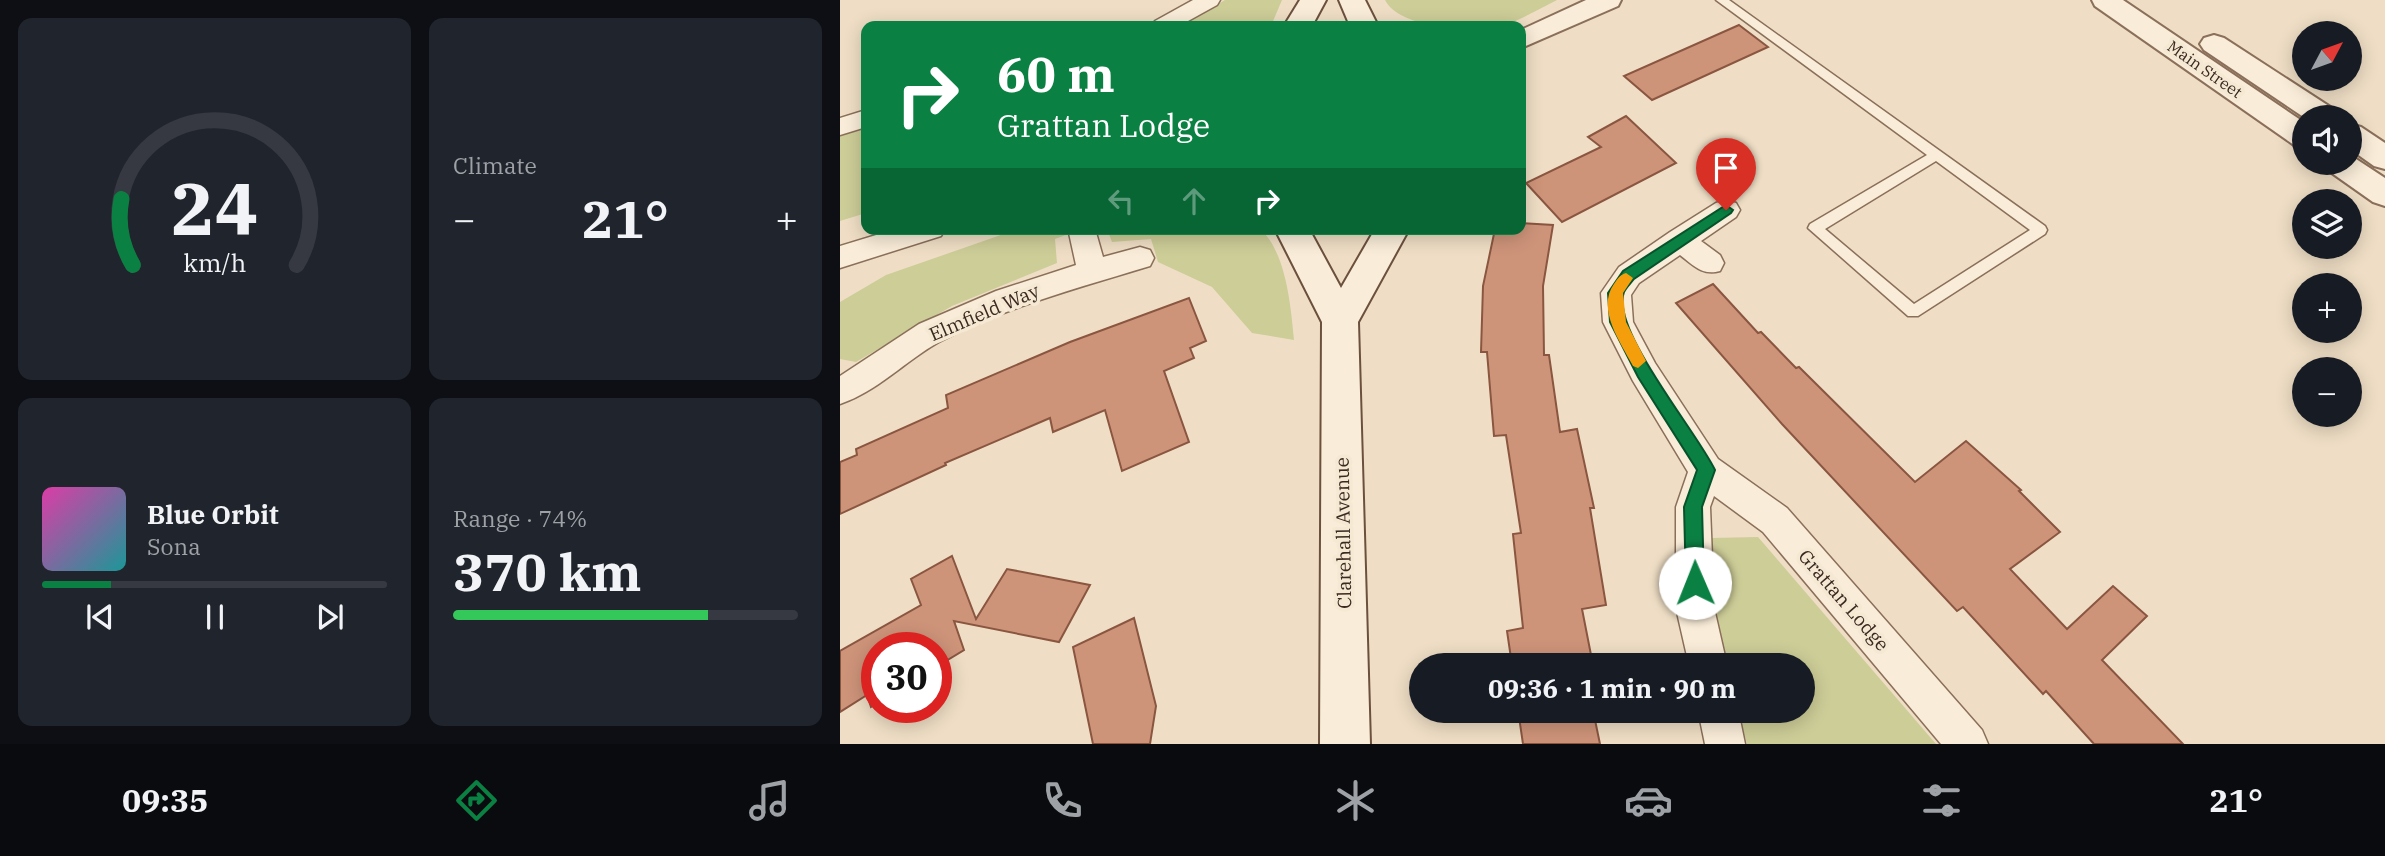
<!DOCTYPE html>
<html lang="en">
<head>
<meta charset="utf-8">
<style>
  :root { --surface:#171b24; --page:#20242c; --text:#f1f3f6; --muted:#9ea1a6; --line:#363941; --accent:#0b8043 }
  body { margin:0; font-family:"IBM Plex Serif",serif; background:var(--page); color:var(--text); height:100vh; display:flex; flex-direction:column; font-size:26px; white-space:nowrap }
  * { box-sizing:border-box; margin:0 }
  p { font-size:23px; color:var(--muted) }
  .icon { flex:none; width:38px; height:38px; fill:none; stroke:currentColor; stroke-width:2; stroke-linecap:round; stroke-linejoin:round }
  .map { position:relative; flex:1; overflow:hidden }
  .drawer { display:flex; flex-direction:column; gap:18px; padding:18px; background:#0d0f14; width:840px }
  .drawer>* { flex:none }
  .guide { position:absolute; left:21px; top:21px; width:665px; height:214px; border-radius:14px; box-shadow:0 4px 18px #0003; background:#0b8043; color:#fff; overflow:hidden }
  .needle { width:46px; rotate:49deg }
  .tools { position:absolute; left:1452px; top:21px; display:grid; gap:14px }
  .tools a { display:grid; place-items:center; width:70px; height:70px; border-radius:50%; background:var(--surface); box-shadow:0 4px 18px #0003; font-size:35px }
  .speed { position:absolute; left:21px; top:632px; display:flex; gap:14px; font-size:35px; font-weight:700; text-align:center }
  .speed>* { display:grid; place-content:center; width:91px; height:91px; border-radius:50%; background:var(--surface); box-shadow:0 4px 18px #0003; line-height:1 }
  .speed .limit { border:10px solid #d22; background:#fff; color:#111 }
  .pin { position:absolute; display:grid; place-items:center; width:60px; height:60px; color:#fff; margin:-72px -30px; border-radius:50% 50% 50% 0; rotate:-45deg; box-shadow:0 0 7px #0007 }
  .pin .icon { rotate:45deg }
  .me { position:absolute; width:77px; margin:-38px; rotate:359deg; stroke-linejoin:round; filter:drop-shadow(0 0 5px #0008) }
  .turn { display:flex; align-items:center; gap:24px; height:147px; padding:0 21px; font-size:32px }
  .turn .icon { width:91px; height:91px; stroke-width:2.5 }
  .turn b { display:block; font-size:49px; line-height:60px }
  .lanes { display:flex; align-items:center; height:66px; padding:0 21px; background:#0003; justify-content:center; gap:35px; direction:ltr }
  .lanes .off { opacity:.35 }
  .big { font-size:52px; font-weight:700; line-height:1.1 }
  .drawer .tile { flex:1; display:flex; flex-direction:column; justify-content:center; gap:10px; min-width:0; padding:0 24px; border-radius:14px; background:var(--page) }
  .drawer .dial { align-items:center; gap:0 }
  .dial svg { height:182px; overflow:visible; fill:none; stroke:var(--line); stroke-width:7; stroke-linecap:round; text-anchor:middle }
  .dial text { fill:var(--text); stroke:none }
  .song { display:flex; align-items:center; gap:21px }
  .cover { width:84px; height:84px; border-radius:10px; background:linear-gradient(135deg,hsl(320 70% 55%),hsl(180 70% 35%)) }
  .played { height:7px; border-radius:4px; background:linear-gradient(90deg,var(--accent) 20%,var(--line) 20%) }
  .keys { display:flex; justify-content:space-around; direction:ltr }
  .heat { display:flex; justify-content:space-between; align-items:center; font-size:38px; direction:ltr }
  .charge { height:10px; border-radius:5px; background:linear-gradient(90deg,#34c759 74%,var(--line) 0) }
  .drawer .tiles { flex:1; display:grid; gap:18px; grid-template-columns:repeat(2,1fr) }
  .trip { position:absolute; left:569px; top:653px; width:406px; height:70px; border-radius:35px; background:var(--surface); box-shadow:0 4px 18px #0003; font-weight:700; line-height:70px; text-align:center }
  .tab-bar { display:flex; height:112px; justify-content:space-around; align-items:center; background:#090b0e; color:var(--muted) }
  .tab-bar .icon { width:49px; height:49px }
  .tab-bar .current { color:var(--accent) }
  .tab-bar b { font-size:32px; color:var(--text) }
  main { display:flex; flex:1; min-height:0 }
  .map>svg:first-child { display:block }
  .green { fill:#cdcd98 }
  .building { fill:#ce947a; stroke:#8a5640; stroke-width:2 }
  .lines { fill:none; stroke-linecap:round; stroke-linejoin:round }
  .service-casing { stroke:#8a6f5a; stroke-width:3 }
  .minor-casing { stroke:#8a6f5a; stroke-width:3 }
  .tertiary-casing { stroke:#8a6f5a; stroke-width:4 }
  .secondary-casing { stroke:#6c503e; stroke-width:4 }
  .service { fill:#f9ecd8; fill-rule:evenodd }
  .minor { fill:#f9ecd8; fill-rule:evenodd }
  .tertiary { fill:#f9ecd8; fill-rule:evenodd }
  .secondary { fill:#f9ecd8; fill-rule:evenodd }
  .route { fill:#0b8043; stroke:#07532c; stroke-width:2 }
  .slow { fill:#f59e0b }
  .labels { text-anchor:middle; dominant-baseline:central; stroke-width:7; stroke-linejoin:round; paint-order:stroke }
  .far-street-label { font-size:16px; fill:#3a291f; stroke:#f6e9d4 }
  .street-label { font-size:19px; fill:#3a291f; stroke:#f6e9d4 }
</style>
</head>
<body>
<main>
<section class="drawer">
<div class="tiles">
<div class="tile dial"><svg viewBox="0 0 100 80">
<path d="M14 69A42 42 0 1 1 86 69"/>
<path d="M14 69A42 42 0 0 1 9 40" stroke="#0b8043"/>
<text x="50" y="56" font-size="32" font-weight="700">24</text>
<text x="50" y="72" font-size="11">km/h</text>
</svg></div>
<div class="tile"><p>Climate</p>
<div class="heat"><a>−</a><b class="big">21°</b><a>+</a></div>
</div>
<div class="tile">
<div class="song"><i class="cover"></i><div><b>Blue Orbit</b><p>Sona</p></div></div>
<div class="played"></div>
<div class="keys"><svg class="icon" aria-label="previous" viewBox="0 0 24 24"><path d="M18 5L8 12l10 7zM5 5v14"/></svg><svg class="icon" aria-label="pause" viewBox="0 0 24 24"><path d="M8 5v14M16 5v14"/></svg><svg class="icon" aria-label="next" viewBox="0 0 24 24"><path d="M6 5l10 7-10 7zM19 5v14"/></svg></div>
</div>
<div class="tile"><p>Range · 74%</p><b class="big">370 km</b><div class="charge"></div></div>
</div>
</section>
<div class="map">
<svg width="1545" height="744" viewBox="0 0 1545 744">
  <rect width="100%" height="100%" fill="#efdec5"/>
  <g class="green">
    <path d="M 385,0 L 442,0 L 431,26 L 341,26 Z"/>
    <path d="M 545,0 L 717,0 C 701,8 684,18 668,24 C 639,33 560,30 545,0 Z"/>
    <path d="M 26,127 L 26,213 L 0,221 L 0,134 Z"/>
    <path d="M 178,229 L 242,229 L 215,239 L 217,263 L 112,306 L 16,362 L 0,359 L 0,302 L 46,275 Z"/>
    <path d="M 267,229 L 420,229 C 446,251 451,307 454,340 L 412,333 L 372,287 L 318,262 L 311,239 L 272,242 Z"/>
    <path d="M 918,537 L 1096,744 L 907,744 L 898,711 L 962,710 L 962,665 L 887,665 L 876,621 L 870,538 Z"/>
  </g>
  <g class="building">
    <path d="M 899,25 L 928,47 L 812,100 L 784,76 Z"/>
    <path d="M 786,116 L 836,163 L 722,222 L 686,183 L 761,147 L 748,137 Z"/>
    <path d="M 681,223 L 713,225 L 703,286 L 704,355 L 709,355 L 720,432 L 737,429 L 754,508 L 750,508 L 766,605 L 742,609 L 753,665 L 672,665 L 667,631 L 683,628 L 673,534 L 681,533 L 666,435 L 654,436 L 647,352 L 641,352 L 643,286 L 655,229 L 681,229 Z"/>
    <path d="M 873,284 L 918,333 L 921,332 L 956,368 L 959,367 L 1075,482 L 1126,441 L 1181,490 L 1179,491 L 1220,532 L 1170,569 L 1227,629 L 1273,586 L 1307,616 L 1262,660 L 1343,744 L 1254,744 L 1206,691 L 1203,694 L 1123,607 L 1117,611 L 942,424 L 836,303 Z"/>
    <path d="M 349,298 L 366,341 L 350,348 L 354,358 L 324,371 L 349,442 L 282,471 L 265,410 L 213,432 L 210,418 L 105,463 L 106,465 L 0,514 L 0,462 L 17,455 L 16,449 L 108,408 L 106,395 L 230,342 Z"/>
    <path d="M 112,556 L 136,619 L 167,569 L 250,585 L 219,642 L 114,621 L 124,650 L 96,667 L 96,648 L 37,648 L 37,703 L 31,707 L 27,695 L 0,712 L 0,651 L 81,605 L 71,579 Z"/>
    <path d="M 294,618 L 316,706 L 310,744 L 253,744 L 233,647 Z"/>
    <path d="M 678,710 L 761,710 L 763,718 L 755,720 L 760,744 L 683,744 Z"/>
  </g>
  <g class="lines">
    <defs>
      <path id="service" d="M 876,0 L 889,0 L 1205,226 L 1207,230 L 1205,234 L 1078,316 L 1068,316 L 968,228 L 970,224 L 1087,155 ZM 1096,161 L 1190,230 L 1074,304 L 985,229 Z"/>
      <g id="minor">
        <path d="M 353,0 L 380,0 L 377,5 L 339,26 L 312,26 L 315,21 Z"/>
        <path d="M 26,110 L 26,127 L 0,135 L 0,118 Z"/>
        <path d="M 886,200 L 896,203 L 900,210 L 896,217 L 861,241 L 880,255 L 884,263 L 880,271 C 863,276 854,266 840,255 L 799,283 L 791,295 L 793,322 L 815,363 L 878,459 L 947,508 L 1142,730 L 1148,744 L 1101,744 L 923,532 L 874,496 L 870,507 L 874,608 L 887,665 L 849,665 L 836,608 L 836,507 L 848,472 L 793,381 L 763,322 L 761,293 L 779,267 L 830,232 L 876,203 Z"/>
        <path d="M 56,229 L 105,229 L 101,236 L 0,268 L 0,246 Z"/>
        <path d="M 231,229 L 255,229 L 263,257 L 300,247 L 310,250 L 314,258 L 310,266 C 238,288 166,307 99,342 C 65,361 38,391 0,404 L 0,376 L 79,324 L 156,291 L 236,265 L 229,233 Z"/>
        <path d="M 858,710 L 898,710 L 905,744 L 865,744 Z"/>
      </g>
      <g id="tertiary">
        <path d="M 746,0 L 781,0 L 778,6 L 681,48 L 681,30 Z"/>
        <path d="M 1252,0 L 1283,0 L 1465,123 L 1465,148 L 1454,145 L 1255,6 Z"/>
        <path d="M 1374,35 L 1384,38 L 1495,110 L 1499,117 L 1465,118 L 1364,50 L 1360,44 L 1364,38 Z"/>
        <path d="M 1510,124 L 1521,127 L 1545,143 L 1545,169 L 1534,166 L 1510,149 Z"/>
        <path d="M 1510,155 L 1545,178 L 1545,206 L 1533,202 L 1489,171 L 1484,163 L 1510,163 Z"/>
      </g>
      <g id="secondary">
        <path d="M 460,0 L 486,0 L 472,26 L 444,26 Z"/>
        <path d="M 499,0 L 525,0 L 538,26 L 510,26 Z"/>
        <path d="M 435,229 L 469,229 L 501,288 L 535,229 L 569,229 L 518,322 L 530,744 L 480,744 L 482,322 Z"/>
      </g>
    </defs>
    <use href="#service" class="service-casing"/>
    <use href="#minor" class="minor-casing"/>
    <use href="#tertiary" class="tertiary-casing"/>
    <use href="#secondary" class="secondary-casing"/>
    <use href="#service" class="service"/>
    <use href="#minor" class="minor"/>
    <use href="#tertiary" class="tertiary"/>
    <use href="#secondary" class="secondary"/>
  </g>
  <path class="route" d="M 886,205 L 893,210 L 891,213 L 794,279 C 791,283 786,288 784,292 C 770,329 857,432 875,470 L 862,507 L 864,583 L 861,589 L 855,592 L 848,589 L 846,583 L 844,507 L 857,470 L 798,377 L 770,322 L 768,293 L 783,271 Z"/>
  <path class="slow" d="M 786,273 L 793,278 L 783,293 L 786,322 L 806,361 L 798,368 L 793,366 C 781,343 756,309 774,284 C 778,278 780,275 786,273 Z"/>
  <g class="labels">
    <g class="far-street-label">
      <text transform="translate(1365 69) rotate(35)">Main Street</text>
    </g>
    <g class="street-label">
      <text transform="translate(144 312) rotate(-23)">Elmfield Way</text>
      <text transform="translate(503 533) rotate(-91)">Clarehall Avenue</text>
      <text transform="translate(1004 600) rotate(49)">Grattan Lodge</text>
    </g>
  </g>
</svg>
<div class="tools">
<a><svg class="needle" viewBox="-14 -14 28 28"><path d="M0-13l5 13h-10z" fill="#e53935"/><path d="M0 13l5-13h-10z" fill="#9ea1a6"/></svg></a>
<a><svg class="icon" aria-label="sound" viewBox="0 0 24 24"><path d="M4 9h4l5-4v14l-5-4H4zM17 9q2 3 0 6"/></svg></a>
<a><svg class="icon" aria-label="layers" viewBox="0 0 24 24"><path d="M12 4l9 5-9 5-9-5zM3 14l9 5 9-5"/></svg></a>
<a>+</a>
<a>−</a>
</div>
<div class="speed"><div class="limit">30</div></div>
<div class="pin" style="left:886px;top:210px;background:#d93025"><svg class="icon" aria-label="arrive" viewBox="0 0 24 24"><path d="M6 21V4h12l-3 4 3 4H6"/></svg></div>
<svg class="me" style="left:855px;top:583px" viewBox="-20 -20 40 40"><circle r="19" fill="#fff"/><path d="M0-13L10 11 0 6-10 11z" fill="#0b8043"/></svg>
<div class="trip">09:36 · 1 min · 90 m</div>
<div class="guide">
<div class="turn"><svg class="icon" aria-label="right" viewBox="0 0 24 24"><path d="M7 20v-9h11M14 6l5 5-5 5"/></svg><div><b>60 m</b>Grattan Lodge</div></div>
<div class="lanes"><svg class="icon off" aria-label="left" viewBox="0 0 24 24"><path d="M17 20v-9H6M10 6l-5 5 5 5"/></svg><svg class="icon off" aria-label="ahead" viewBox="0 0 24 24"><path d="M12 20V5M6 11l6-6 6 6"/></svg><svg class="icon" aria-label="right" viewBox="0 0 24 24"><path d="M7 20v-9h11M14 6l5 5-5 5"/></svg></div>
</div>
</div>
</main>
<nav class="tab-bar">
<b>09:35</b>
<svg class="icon current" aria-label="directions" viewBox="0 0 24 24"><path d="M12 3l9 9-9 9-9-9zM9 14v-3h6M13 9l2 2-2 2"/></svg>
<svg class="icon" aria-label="music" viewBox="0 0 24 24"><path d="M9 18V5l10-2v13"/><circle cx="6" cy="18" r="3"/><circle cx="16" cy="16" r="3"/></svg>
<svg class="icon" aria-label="phone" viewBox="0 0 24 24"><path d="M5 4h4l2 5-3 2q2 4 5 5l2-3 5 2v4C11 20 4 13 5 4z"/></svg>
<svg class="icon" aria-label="climate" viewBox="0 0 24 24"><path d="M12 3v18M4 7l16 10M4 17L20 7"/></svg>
<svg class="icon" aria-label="car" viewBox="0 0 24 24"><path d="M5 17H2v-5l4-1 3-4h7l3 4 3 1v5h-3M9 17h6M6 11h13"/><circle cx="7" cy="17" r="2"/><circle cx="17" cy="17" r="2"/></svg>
<svg class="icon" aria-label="filters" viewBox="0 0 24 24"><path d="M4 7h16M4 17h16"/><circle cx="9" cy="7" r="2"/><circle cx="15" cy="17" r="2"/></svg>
<b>21°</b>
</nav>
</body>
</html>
